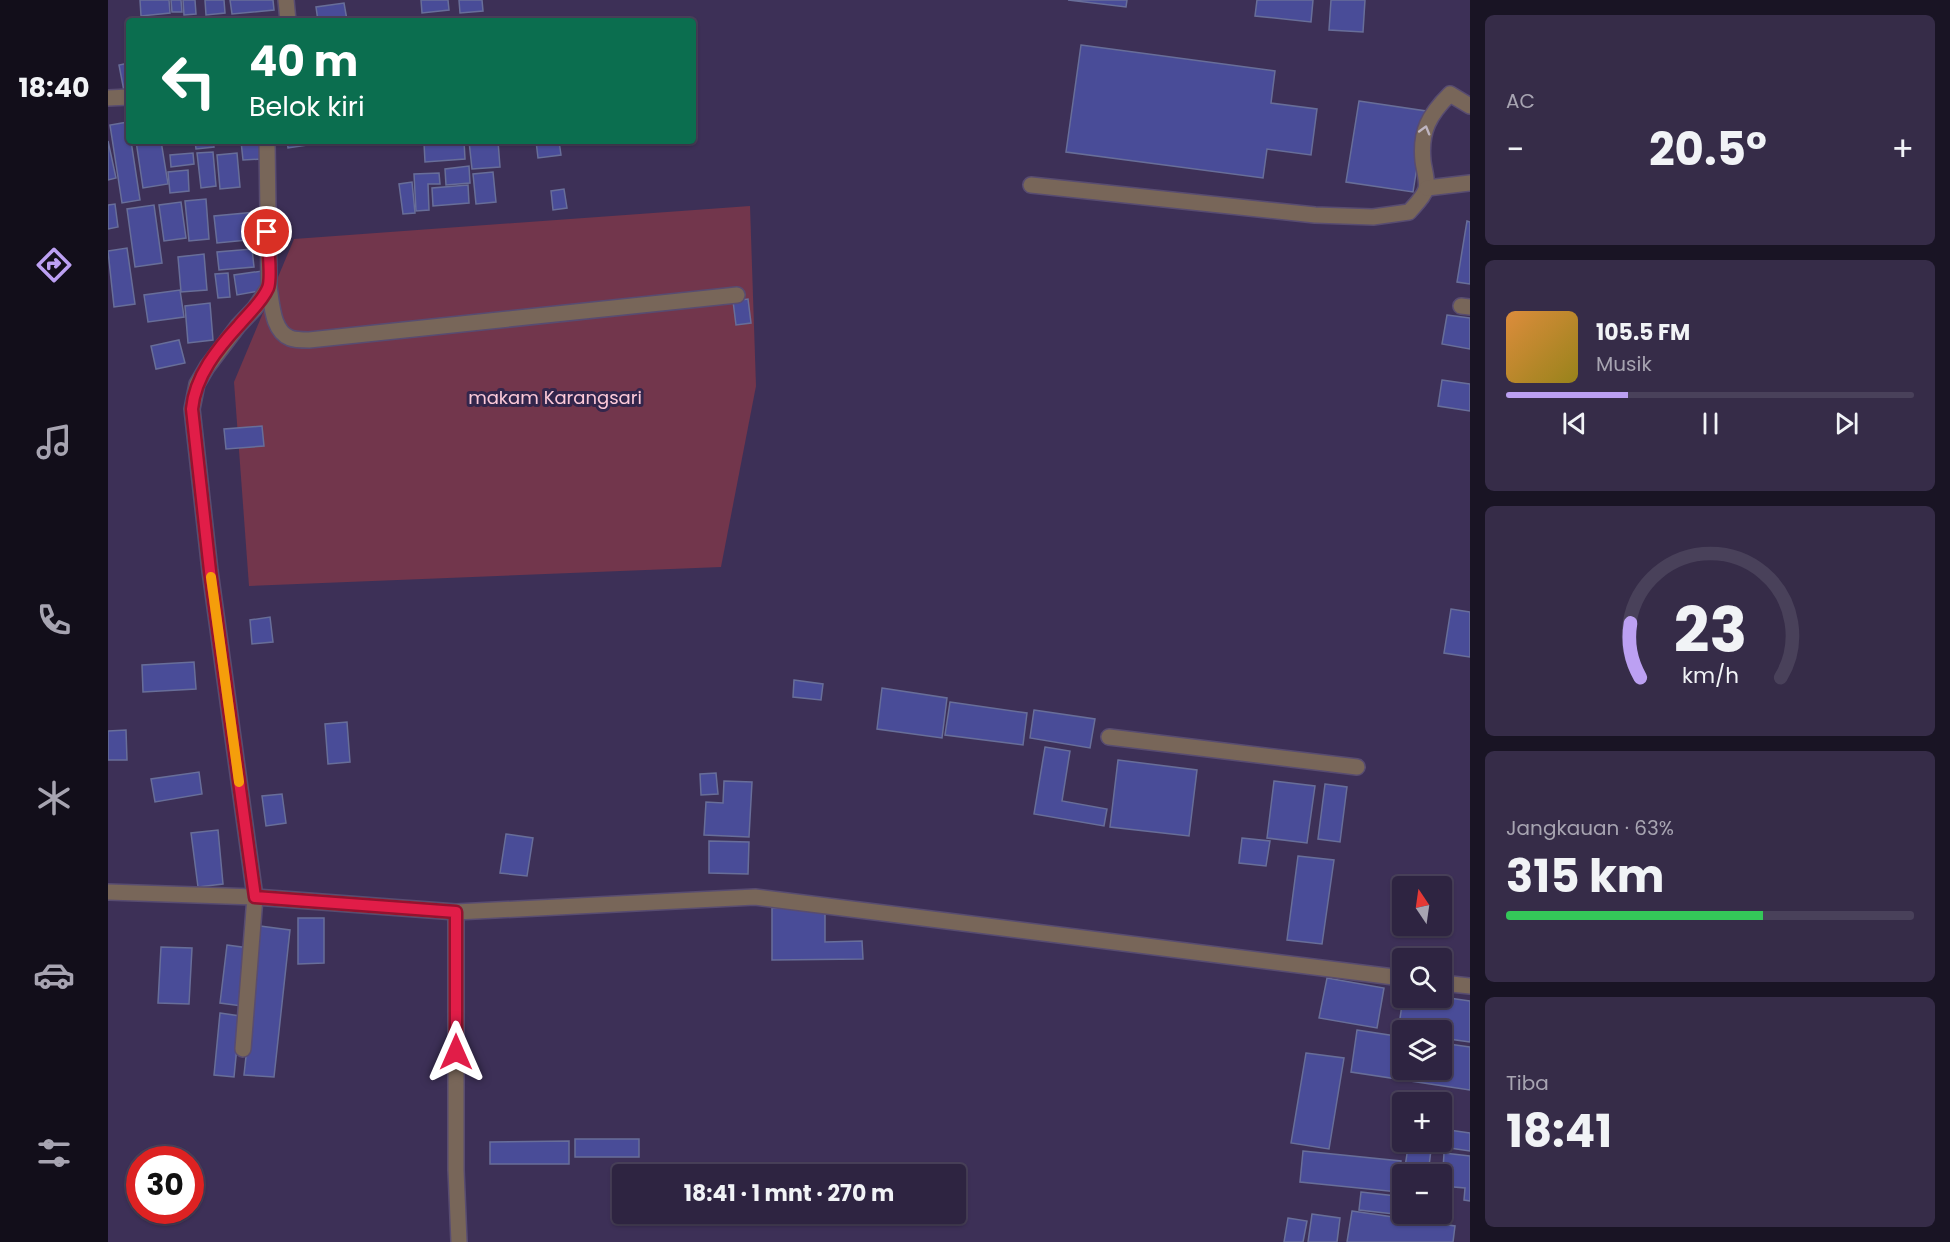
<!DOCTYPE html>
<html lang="id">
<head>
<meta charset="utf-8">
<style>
  :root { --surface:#2e2441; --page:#362c48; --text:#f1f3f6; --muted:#a7a4b1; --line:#49415a; --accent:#bca0f2 }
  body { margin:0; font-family:Poppins,sans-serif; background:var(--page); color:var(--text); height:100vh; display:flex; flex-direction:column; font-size:22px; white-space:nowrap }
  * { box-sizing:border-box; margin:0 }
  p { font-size:20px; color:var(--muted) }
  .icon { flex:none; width:33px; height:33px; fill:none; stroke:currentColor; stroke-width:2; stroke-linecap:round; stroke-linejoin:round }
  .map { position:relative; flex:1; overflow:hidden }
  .details { display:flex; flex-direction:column; gap:15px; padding:15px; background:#191424; width:480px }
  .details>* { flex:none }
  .guide { position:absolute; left:18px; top:18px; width:570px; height:126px; border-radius:6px; box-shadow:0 2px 4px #0004,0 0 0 2px var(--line); background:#0b6e4f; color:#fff; overflow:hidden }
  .needle { width:39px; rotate:347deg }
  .tools { position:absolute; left:1284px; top:876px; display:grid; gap:12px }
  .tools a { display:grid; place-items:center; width:60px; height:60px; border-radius:6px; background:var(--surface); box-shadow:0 2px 4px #0004,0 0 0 2px var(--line); font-size:30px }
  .speed { position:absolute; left:18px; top:1146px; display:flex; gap:12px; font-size:30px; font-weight:700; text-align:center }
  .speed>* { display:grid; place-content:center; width:78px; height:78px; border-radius:50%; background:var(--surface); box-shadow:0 2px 4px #0004,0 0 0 2px var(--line); line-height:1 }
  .speed .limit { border:9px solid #d22; background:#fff; color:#111 }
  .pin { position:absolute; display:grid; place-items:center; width:51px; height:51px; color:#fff; margin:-26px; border:3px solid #fff; border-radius:50%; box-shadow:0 2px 6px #0007 }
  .me { position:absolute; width:66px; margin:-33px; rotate:0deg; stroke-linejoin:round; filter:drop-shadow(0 0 4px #0008) }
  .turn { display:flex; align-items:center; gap:21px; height:126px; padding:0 24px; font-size:27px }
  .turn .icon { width:78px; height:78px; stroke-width:2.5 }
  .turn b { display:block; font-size:42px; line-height:51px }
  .big { font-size:45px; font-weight:700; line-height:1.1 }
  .details .card { flex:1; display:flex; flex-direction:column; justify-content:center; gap:9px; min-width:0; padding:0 21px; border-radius:9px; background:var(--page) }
  .details .dial { align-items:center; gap:0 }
  .dial svg { height:156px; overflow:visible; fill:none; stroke:var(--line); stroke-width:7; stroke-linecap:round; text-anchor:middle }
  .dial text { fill:var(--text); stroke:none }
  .song { display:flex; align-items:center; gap:18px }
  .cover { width:72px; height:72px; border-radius:9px; background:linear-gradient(135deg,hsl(30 70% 55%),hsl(50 70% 35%)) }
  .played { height:6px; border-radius:3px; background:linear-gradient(90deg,var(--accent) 30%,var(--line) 30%) }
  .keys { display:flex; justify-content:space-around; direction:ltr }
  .heat { display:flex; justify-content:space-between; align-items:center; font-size:33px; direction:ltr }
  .charge { height:9px; border-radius:4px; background:linear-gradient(90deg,#34c759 63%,var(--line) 0) }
  .trip { position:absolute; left:504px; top:1164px; width:354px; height:60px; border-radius:6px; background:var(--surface); box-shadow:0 2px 4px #0004,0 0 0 2px var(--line); font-weight:700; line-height:60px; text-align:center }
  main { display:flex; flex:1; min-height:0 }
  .menu { display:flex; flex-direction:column; width:108px; justify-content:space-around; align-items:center; background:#120e1a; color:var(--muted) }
  .menu .icon { width:42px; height:42px }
  .menu .current { color:var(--accent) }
  .menu b { font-size:27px; color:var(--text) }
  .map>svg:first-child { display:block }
  .green { fill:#72364c }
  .building { fill:#494c98; stroke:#686e99; stroke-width:1.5 }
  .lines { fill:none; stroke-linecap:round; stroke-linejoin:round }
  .lane-casing { stroke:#584c71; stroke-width:18 }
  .street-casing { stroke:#584c71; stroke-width:18 }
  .lane { stroke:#786659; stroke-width:15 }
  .street { stroke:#786659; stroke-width:15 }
  .oneway { stroke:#bfb5c0 }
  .route-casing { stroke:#92132f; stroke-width:15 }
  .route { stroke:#e11d48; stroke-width:10 }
  .slow { stroke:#f59e0b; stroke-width:10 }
  .labels { text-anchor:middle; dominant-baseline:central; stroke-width:6; stroke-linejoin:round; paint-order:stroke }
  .park-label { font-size:18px; fill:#fdcad9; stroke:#33264c }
</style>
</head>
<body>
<main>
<nav class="menu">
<b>18:40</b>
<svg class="icon current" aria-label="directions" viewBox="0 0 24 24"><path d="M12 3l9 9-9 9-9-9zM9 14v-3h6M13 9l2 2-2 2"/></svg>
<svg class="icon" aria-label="music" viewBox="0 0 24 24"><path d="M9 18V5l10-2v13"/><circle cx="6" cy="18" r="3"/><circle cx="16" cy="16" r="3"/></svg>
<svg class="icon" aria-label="phone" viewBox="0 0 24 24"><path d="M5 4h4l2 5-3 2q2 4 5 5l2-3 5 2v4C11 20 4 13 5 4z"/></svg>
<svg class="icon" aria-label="climate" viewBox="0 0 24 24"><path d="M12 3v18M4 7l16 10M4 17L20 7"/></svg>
<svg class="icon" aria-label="car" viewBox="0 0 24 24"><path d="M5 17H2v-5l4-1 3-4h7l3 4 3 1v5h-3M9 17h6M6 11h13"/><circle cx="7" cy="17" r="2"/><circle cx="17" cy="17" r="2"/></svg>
<svg class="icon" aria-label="filters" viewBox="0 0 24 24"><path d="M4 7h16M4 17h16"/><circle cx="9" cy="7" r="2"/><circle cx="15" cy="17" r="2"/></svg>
</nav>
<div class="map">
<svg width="1362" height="1242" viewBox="0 0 1362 1242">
  <rect width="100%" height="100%" fill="#3d3057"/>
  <path class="green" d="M 642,206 L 648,386 L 613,567 L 141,586 L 126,382 L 186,239 Z"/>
  <g class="building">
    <path d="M 32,0 L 61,0 L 62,13 L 33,16 Z"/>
    <path d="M 63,0 L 73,0 L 74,12 L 64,12 Z"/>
    <path d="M 75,0 L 87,0 L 88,14 L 76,15 Z"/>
    <path d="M 97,0 L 116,0 L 117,13 L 98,15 Z"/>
    <path d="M 122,0 L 165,0 L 166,10 L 124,14 Z"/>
    <path d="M 313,0 L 340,0 L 341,10 L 314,13 Z"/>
    <path d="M 351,0 L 374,0 L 375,11 L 352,13 Z"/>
    <path d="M 960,0 L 1019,0 L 1018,7 Z"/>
    <path d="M 1149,0 L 1205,0 L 1203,22 L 1147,16 Z"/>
    <path d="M 1223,0 L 1257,0 L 1255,32 L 1221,30 Z"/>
    <path d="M 236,3 L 239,20 L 210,21 L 208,7 Z"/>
    <path d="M 70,18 L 70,21 L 37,21 Z"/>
    <path d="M 973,45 L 1167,71 L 1163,103 L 1209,109 L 1203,155 L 1159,149 L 1155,178 L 958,152 Z"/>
    <path d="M 21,63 L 21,90 L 16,91 L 11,65 Z"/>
    <path d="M 1251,101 L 1318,111 L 1305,192 L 1238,182 Z"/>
    <path d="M 20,122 L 21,141 L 23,141 L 32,200 L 14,203 L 2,125 Z"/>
    <path d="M 0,141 L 8,178 L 0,180 Z"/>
    <path d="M 28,141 L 53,141 L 60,184 L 35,188 Z"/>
    <path d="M 87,141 L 105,141 L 106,147 L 88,149 Z"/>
    <path d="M 133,141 L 152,141 L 154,159 L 135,160 Z"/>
    <path d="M 179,141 L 206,141 L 207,144 L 180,148 Z"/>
    <path d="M 332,141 L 356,141 L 357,159 L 317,162 L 316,143 Z"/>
    <path d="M 361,141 L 390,141 L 392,167 L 364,169 Z"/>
    <path d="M 428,141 L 451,141 L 453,155 L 430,158 Z"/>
    <path d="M 512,141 L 539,141 L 539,144 L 512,145 Z"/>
    <path d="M 105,152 L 108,186 L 93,188 L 89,153 Z"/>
    <path d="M 85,153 L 86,164 L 63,167 L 62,155 Z"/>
    <path d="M 129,153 L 132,187 L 112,189 L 109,155 Z"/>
    <path d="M 361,166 L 362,183 L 338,185 L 337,169 Z"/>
    <path d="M 80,170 L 81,191 L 62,193 L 60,172 Z"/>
    <path d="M 385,172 L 388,202 L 368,204 L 365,174 Z"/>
    <path d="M 331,173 L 332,184 L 320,184 L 321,210 L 308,211 L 306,174 Z"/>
    <path d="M 304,182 L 307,213 L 295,214 L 291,184 Z"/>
    <path d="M 360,185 L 361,203 L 325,206 L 324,188 Z"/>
    <path d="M 456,189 L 459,208 L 445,210 L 443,191 Z"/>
    <path d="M 98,199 L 101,239 L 81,241 L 77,201 Z"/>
    <path d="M 73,202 L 78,238 L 56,241 L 51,205 Z"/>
    <path d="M 7,204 L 10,227 L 0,229 L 0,205 Z"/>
    <path d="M 46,205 L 54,263 L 27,267 L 19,209 Z"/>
    <path d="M 149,212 L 151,239 L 109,243 L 106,216 Z"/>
    <path d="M 1359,221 L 1362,222 L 1362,284 L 1349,282 Z"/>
    <path d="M 19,248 L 27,304 L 6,307 L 0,251 Z"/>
    <path d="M 144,249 L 146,267 L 111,270 L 109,252 Z"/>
    <path d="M 96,254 L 99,290 L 73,292 L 70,257 Z"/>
    <path d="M 154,271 L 157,290 L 129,295 L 126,275 Z"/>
    <path d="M 120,273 L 122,297 L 110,298 L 107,274 Z"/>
    <path d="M 72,290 L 76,317 L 40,322 L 36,295 Z"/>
    <path d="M 640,299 L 643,323 L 628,325 L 625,301 Z"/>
    <path d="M 102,303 L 105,340 L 80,343 L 77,306 Z"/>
    <path d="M 1339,315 L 1362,318 L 1362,349 L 1334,344 Z"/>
    <path d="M 71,340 L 77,363 L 48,369 L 43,346 Z"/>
    <path d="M 1334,380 L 1362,384 L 1362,411 L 1330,406 Z"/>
    <path d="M 154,426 L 156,446 L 118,449 L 116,429 Z"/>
    <path d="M 1343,609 L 1362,612 L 1362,657 L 1336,653 Z"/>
    <path d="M 162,617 L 165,642 L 144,644 L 142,620 Z"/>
    <path d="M 86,662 L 88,689 L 35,692 L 34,665 Z"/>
    <path d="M 686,680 L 715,684 L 713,700 L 685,697 Z"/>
    <path d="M 774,688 L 839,698 L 834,738 L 769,729 Z"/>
    <path d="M 842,702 L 919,713 L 915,745 L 837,735 Z"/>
    <path d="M 926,710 L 987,719 L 982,748 L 922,738 Z"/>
    <path d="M 239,722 L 242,762 L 220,764 L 217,724 Z"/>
    <path d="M 18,730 L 19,760 L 0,760 L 0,731 Z"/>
    <path d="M 937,747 L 962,751 L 954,801 L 999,809 L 996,826 L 926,814 Z"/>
    <path d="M 1010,760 L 1089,770 L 1081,836 L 1002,827 Z"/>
    <path d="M 91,772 L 94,794 L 47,802 L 43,779 Z"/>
    <path d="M 608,773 L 610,794 L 593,795 L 592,774 Z"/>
    <path d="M 616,781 L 644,782 L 641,837 L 596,835 L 598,802 L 615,803 Z"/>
    <path d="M 1166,781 L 1207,786 L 1199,843 L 1159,838 Z"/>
    <path d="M 1217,784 L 1239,787 L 1232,842 L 1210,839 Z"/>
    <path d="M 174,794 L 178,823 L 158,826 L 154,796 Z"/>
    <path d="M 110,830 L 115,884 L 90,887 L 83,833 Z"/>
    <path d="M 398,834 L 425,838 L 419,876 L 392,873 Z"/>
    <path d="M 1134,838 L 1162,841 L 1158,866 L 1131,863 Z"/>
    <path d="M 601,841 L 641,842 L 640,874 L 601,873 Z"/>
    <path d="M 1190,856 L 1226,860 L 1214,944 L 1179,940 Z"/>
    <path d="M 664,908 L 717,908 L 717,942 L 754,941 L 755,959 L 664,960 Z"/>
    <path d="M 190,918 L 216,918 L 216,963 L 190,964 Z"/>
    <path d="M 152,926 L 182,930 L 166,1077 L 136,1075 Z"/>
    <path d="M 119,945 L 141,948 L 134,1006 L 112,1003 Z"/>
    <path d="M 53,947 L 84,948 L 81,1004 L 50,1003 Z"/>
    <path d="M 1219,978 L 1276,988 L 1269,1028 L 1211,1018 Z"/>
    <path d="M 1334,997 L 1362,1001 L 1362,1042 L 1334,1038 L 1334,1030 L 1294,1030 L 1294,1033 L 1290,1032 L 1295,998 Z"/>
    <path d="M 112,1013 L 132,1016 L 126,1077 L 106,1075 Z"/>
    <path d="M 1249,1030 L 1294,1037 L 1294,1070 L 1334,1070 L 1334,1043 L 1362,1047 L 1362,1090 L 1243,1072 Z"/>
    <path d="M 1198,1053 L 1236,1058 L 1221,1149 L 1183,1143 Z"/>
    <path d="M 1334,1129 L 1362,1133 L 1362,1151 L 1301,1142 L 1334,1142 Z"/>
    <rect x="467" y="1139" width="64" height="18"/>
    <path d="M 461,1141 L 461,1164 L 382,1164 L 382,1142 Z"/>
    <path d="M 1300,1147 L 1323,1150 L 1320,1174 L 1296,1174 Z"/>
    <path d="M 1195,1151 L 1293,1161 L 1290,1192 L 1192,1182 Z"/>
    <path d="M 1336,1153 L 1362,1156 L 1362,1201 L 1356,1200 L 1357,1188 L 1334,1186 Z"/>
    <path d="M 1253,1192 L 1288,1196 L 1286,1214 L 1251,1210 Z"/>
    <path d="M 1244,1211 L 1347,1226 L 1345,1242 L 1239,1242 Z"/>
    <path d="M 1204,1214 L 1232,1218 L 1229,1242 L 1200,1242 Z"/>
    <path d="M 1180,1218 L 1199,1221 L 1195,1242 L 1176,1242 Z"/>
  </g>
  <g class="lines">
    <defs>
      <g id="lane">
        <path d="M 923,185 L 1207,215 L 1265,217 L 1301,212 C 1307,205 1315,198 1318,189 C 1320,181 1316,170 1315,161 C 1312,131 1321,115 1342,94 L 1362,106"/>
        <path d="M 1319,188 L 1362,183"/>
        <path d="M 161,287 C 164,303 164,331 182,338 C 187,340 195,340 201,340 L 629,295"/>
        <path d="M 1353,306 L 1362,307"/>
        <path d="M 1001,737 L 1249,767"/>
        <path d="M 135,1049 L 147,897"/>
      </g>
      <g id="street">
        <path d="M 178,0 L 180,21"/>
        <path d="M 0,98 L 21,97"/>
        <path d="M 0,892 L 147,897 L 348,912 L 647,897 L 1294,978"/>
        <path d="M 147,897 L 102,571 L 84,409 L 89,384 L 99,367 L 130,326 L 147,308 L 161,287 L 159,141"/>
        <path d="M 348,912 L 348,1170 L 351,1242"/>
        <path d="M 1334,983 L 1362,986"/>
      </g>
    </defs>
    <use href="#lane" class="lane-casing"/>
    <use href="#street" class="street-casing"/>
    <use href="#lane" class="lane"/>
    <use href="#street" class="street"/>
  </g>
  <defs><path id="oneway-chevron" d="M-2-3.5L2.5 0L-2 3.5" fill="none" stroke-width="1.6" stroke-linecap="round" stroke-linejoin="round" transform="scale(1.5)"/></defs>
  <use class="oneway" href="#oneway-chevron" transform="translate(1317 130) rotate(-74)"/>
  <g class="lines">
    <defs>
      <path id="route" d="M 159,232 C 160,244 164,279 160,288 C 154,302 141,313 131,325 C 110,348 87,376 84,409 L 102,571 L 147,897 L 348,912 L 348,1052"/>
    </defs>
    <use href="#route" class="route-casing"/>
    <use href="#route" class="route"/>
    <path class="slow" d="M 103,577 L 131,782"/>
  </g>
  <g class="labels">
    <g class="park-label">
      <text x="447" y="397">makam Karangsari</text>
    </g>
  </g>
</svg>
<div class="tools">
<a><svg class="needle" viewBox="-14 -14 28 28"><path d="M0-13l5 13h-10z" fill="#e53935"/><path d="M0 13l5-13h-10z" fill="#a7a4b1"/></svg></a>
<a><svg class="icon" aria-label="search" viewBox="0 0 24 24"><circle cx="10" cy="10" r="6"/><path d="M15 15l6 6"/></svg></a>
<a><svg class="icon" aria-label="layers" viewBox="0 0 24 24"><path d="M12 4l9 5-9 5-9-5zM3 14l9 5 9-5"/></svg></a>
<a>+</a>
<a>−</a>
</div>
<div class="speed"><div class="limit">30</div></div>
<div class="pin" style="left:159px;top:232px;background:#d93025"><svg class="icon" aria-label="arrive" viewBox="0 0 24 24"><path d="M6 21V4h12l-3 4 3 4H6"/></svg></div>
<svg class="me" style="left:348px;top:1052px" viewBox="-20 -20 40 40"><path d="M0-17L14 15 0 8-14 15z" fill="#e11d48" stroke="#fff" stroke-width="4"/></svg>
<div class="trip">18:41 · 1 mnt · 270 m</div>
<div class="guide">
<div class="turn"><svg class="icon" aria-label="left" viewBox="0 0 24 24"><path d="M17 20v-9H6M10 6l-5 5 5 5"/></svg><div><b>40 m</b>Belok kiri</div></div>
</div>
</div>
<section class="details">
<div class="card"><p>AC</p>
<div class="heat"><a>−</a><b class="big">20.5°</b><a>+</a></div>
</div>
<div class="card">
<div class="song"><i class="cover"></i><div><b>105.5 FM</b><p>Musik</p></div></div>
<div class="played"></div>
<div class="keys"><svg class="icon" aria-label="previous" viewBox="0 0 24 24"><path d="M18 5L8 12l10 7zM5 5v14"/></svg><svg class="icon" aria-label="pause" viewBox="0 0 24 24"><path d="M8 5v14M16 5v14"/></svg><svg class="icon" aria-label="next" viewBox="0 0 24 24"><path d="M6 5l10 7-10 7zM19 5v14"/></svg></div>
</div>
<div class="card dial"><svg viewBox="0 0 100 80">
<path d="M14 69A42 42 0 1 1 86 69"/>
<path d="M14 69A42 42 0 0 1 9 41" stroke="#bca0f2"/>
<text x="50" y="56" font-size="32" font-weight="700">23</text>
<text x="50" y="72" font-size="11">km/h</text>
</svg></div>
<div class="card"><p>Jangkauan · 63%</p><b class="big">315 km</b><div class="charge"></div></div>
<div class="card"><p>Tiba</p><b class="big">18:41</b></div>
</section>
</main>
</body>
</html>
